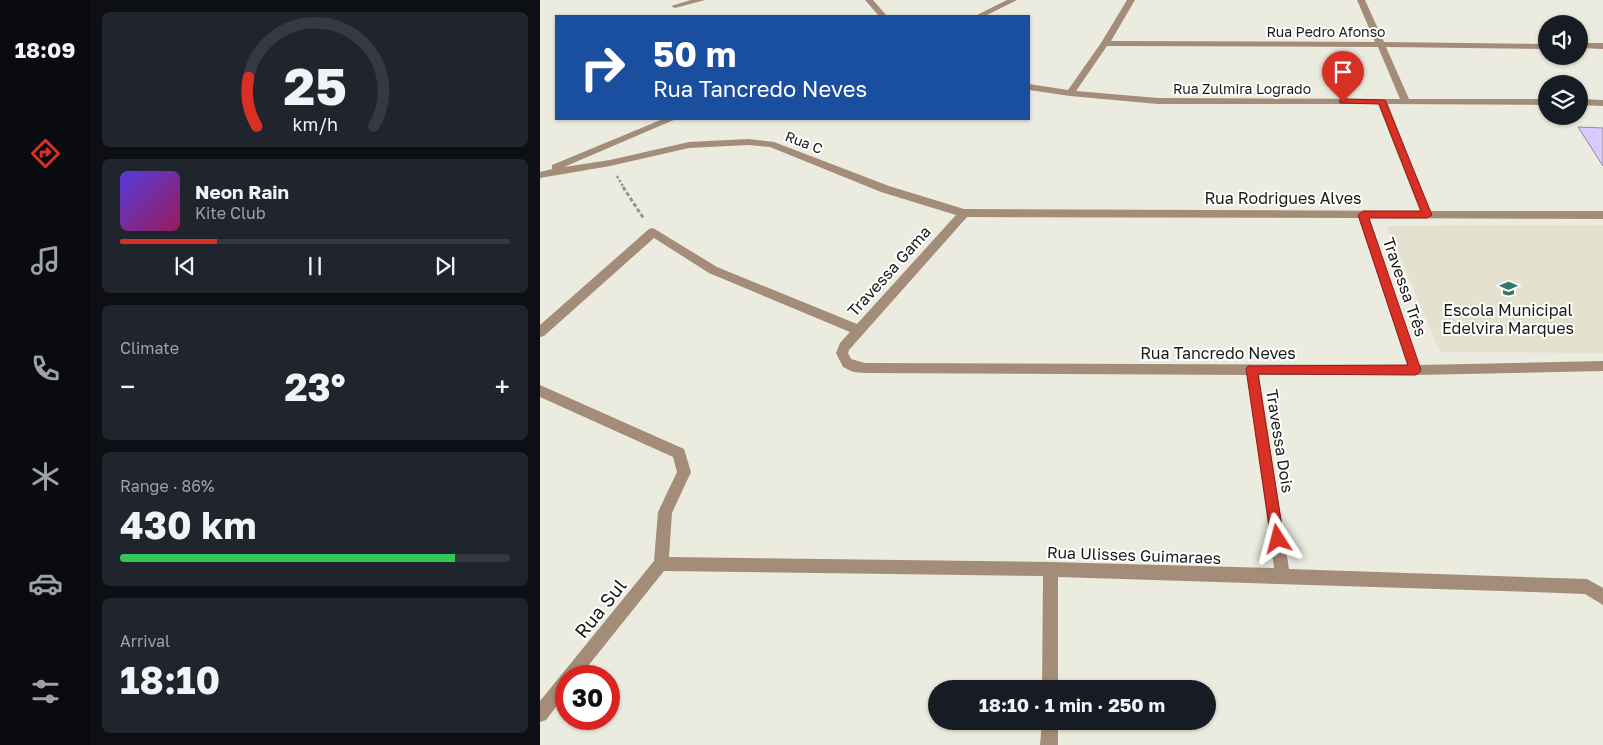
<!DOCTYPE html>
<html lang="en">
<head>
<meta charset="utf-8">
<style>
  :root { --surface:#171b24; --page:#20242c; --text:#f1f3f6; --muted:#9ea1a6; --line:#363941; --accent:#d93025 }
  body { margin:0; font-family:"Golos Text",sans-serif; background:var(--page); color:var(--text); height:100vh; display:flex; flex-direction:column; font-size:19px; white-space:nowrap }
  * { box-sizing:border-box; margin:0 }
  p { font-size:16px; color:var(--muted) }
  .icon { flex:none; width:28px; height:28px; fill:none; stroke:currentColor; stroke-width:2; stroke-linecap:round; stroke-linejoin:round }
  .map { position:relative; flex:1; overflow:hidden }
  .details { display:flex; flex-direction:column; gap:12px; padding:12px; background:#0d0f14; width:450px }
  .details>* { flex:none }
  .guide { position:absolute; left:15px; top:15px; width:475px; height:105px; border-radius:0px; box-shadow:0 1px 4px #0004; background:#1a4fa0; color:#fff; overflow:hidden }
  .buttons { position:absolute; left:998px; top:15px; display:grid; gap:10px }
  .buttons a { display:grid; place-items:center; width:50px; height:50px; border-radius:50%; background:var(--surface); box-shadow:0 1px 4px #0004; font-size:25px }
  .speed { position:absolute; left:15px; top:665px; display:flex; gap:10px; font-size:25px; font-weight:700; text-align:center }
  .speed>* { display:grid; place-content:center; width:65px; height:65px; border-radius:50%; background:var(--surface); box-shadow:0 1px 4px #0004; line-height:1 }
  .speed .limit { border:8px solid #d22; background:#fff; color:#111 }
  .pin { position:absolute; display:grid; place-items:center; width:42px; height:42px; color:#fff; margin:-51px -21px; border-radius:50% 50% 50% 0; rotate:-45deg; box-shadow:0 0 5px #0007 }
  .pin .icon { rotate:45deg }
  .me { position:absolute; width:55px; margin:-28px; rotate:351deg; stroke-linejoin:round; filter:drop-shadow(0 0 4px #0008) }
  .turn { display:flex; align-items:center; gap:18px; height:105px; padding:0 15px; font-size:22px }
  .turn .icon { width:65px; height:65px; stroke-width:2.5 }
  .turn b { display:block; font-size:35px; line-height:42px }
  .big { font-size:38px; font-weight:700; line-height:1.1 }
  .details .tile { flex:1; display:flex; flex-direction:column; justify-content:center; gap:8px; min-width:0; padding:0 18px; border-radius:8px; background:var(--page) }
  .details .dial { align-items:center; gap:0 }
  .dial svg { height:130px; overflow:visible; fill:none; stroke:var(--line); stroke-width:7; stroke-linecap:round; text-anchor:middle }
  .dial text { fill:var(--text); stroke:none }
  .song { display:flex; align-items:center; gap:15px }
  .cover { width:60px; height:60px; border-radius:8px; background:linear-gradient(135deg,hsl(250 70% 55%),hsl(330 70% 35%)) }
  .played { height:5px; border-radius:2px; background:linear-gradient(90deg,var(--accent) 25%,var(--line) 25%) }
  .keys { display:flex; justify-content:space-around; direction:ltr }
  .heat { display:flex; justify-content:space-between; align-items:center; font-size:28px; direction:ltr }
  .charge { height:8px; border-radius:4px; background:linear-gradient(90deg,#34c759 86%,var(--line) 0) }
  .trip { position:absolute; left:388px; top:680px; width:288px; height:50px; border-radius:25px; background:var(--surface); box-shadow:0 1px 4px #0004; font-weight:700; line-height:50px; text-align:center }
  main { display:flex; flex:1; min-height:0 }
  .menu { display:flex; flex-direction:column; width:90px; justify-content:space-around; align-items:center; background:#090b0e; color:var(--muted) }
  .menu .icon { width:35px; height:35px }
  .menu .active { color:var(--accent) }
  .menu b { font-size:22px; color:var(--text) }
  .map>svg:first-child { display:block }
  .built { fill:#e4e1cf }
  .building { fill:#d9cafe; stroke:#8e8c95 }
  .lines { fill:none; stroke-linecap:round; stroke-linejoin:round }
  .path-far1 { stroke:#96958d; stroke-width:2.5; stroke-dasharray:2.5 2; stroke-linecap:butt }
  .path { stroke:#96958d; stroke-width:3; stroke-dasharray:4 2.5; stroke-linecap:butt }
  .minor { fill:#a48d78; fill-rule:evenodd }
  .route { fill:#d93025; stroke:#8d1f18 }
  .labels { text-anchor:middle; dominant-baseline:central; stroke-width:4; stroke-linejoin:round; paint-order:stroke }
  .far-street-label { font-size:14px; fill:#1b1a17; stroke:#fff }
  .street-label { font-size:16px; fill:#1b1a17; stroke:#fff }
  .poi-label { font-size:16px; fill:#1b1a17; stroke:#fff }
  .near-street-label { font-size:19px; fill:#1b1a17; stroke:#fff }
</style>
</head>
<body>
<main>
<nav class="menu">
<b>18:09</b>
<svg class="icon active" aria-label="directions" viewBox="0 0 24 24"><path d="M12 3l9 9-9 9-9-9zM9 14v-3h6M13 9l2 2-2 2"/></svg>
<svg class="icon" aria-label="music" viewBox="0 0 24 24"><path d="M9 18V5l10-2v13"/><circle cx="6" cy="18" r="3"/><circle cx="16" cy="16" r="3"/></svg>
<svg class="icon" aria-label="phone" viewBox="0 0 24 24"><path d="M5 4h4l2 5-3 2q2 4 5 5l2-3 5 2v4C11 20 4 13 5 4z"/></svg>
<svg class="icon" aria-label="climate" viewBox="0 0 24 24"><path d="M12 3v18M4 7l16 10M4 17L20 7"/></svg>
<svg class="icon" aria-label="car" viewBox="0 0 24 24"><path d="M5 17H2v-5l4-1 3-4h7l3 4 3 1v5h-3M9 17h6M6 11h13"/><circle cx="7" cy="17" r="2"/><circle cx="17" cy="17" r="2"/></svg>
<svg class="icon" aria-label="filters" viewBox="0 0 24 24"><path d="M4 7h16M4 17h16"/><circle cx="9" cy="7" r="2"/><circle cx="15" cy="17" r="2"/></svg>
</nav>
<section class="details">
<div class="tile dial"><svg viewBox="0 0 100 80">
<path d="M14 69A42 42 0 1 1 86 69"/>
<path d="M14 69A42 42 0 0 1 9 39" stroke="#d93025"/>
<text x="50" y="56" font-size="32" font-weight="700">25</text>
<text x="50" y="72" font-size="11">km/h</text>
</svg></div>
<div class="tile">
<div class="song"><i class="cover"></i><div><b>Neon Rain</b><p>Kite Club</p></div></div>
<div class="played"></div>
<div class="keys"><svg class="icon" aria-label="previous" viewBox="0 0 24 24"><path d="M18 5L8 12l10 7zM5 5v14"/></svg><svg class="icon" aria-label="pause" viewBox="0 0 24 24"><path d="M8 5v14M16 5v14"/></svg><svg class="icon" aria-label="next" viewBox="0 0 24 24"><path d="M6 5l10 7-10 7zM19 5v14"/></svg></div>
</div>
<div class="tile"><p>Climate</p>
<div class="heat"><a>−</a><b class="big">23°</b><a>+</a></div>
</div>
<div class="tile"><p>Range · 86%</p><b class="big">430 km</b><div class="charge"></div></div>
<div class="tile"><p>Arrival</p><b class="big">18:10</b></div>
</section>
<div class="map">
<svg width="1063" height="745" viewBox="0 0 1063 745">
  <rect width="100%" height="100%" fill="#ecebe0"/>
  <path class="built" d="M 1063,225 L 1063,353 L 900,352 L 847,226 Z"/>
  <path class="building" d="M 1038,127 L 1063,128 L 1063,166 Z"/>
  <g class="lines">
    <path class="path-far1" d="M 77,176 L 84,188"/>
    <path class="path" d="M 83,187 L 104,219"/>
    <g class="minor">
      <path d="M 151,0 L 165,0 L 135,8 L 131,6 Z"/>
      <path d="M 325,0 L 333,0 L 347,16 L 339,16 Z"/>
      <path d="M 467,0 L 477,0 L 445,16 L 435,16 Z"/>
      <path d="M 587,0 L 595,0 L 571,41 L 835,42 L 817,0 L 825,0 L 844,42 L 1006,44 L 1006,49 L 846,47 L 869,99 L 1006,99 L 1006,105 L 848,104 L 890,211 L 1063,211 L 1063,219 L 829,218 L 879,365 L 1063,361 L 1063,371 L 875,375 L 719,375 L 749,569 L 1047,579 L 1063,588 L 1063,605 L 1045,594 L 993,592 L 518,577 L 518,689 L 502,689 L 503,576 L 124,571 L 40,676 L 26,676 L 26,694 L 6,720 L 0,722 L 0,701 L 114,561 L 118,512 L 137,472 L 133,457 L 0,397 L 0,385 L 144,449 L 151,472 L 132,513 L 129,557 L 511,562 L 734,568 L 707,375 L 325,373 L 313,372 L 303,367 L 296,353 L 300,343 L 310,332 L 169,273 L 114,238 L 4,336 L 0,337 L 0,325 L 109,229 L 113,228 L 177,267 L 317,324 L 416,215 L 341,192 L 230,147 L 208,145 L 149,148 L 70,166 L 0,178 L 0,172 L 12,169 L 12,165 L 123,119 L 136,119 L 24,167 L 70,160 L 149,142 L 208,139 L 234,142 L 349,186 L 424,209 L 880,211 L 838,104 L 618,104 L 530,96 L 489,90 L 489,84 L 528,90 L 561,43 ZM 567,46 L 838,47 L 860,99 L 618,98 L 536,91 ZM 427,217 L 819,218 L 867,365 L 325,363 L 311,359 L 308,353 L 309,350 Z"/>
      <path d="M 1063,43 L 1063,49 L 1039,48 L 1039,43 Z"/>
      <path d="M 1039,99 L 1063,100 L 1063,106 L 1039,105 Z"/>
      <path d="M 502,721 L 518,721 L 518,745 L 500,745 Z"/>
    </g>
  </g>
  <path class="route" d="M 803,99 L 845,100 L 892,215 L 887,218 L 829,218 L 881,370 L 879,373 L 875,375 L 718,374 L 744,539 L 742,544 L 738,546 L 733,544 L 731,539 L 706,369 L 708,366 L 868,365 L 818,215 L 823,211 L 881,211 L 839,104 L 800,103 L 800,100 Z"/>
  <defs>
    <symbol id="school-bare" viewBox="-9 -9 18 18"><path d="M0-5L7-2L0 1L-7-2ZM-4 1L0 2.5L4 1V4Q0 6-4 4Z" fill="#34786c" stroke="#fff" stroke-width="2.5" paint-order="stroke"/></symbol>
  </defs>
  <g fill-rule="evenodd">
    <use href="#school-bare" x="956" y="276" width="25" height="25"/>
  </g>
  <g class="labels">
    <g class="far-street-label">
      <text x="786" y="31">Rua Pedro Afonso</text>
      <text x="702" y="88">Rua Zulmira Logrado</text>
      <text transform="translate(264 142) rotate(21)">Rua C</text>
    </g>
    <g class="street-label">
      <text x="743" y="198">Rua Rodrigues Alves</text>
      <text transform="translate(349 271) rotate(-48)">Travessa Gama</text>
      <text transform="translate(865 287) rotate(71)">Travessa Três</text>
      <text x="678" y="353">Rua Tancredo Neves</text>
      <text transform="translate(740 441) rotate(81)">Travessa Dois</text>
      <text transform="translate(594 555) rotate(2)">Rua Ulisses Guimaraes</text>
    </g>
    <g class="poi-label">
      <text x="968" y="310">Escola Municipal<tspan x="968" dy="18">Edelvira Marques</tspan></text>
    </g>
    <g class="near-street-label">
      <text transform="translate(60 608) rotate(-51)">Rua Sul</text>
    </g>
  </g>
</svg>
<div class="buttons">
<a><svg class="icon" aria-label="sound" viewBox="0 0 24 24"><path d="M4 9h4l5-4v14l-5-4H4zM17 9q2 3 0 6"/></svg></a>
<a><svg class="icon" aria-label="layers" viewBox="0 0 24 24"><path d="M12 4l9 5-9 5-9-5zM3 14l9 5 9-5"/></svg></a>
</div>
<div class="speed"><div class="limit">30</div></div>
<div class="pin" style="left:803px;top:102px;background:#d93025"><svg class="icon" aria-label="arrive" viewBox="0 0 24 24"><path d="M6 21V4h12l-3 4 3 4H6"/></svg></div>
<svg class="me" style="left:738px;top:539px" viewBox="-20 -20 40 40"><path d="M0-17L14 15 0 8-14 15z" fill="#d93025" stroke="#fff" stroke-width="4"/></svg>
<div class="trip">18:10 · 1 min · 250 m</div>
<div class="guide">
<div class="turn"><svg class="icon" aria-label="right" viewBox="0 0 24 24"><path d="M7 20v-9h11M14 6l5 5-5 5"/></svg><div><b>50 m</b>Rua Tancredo Neves</div></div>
</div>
</div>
</main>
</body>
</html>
